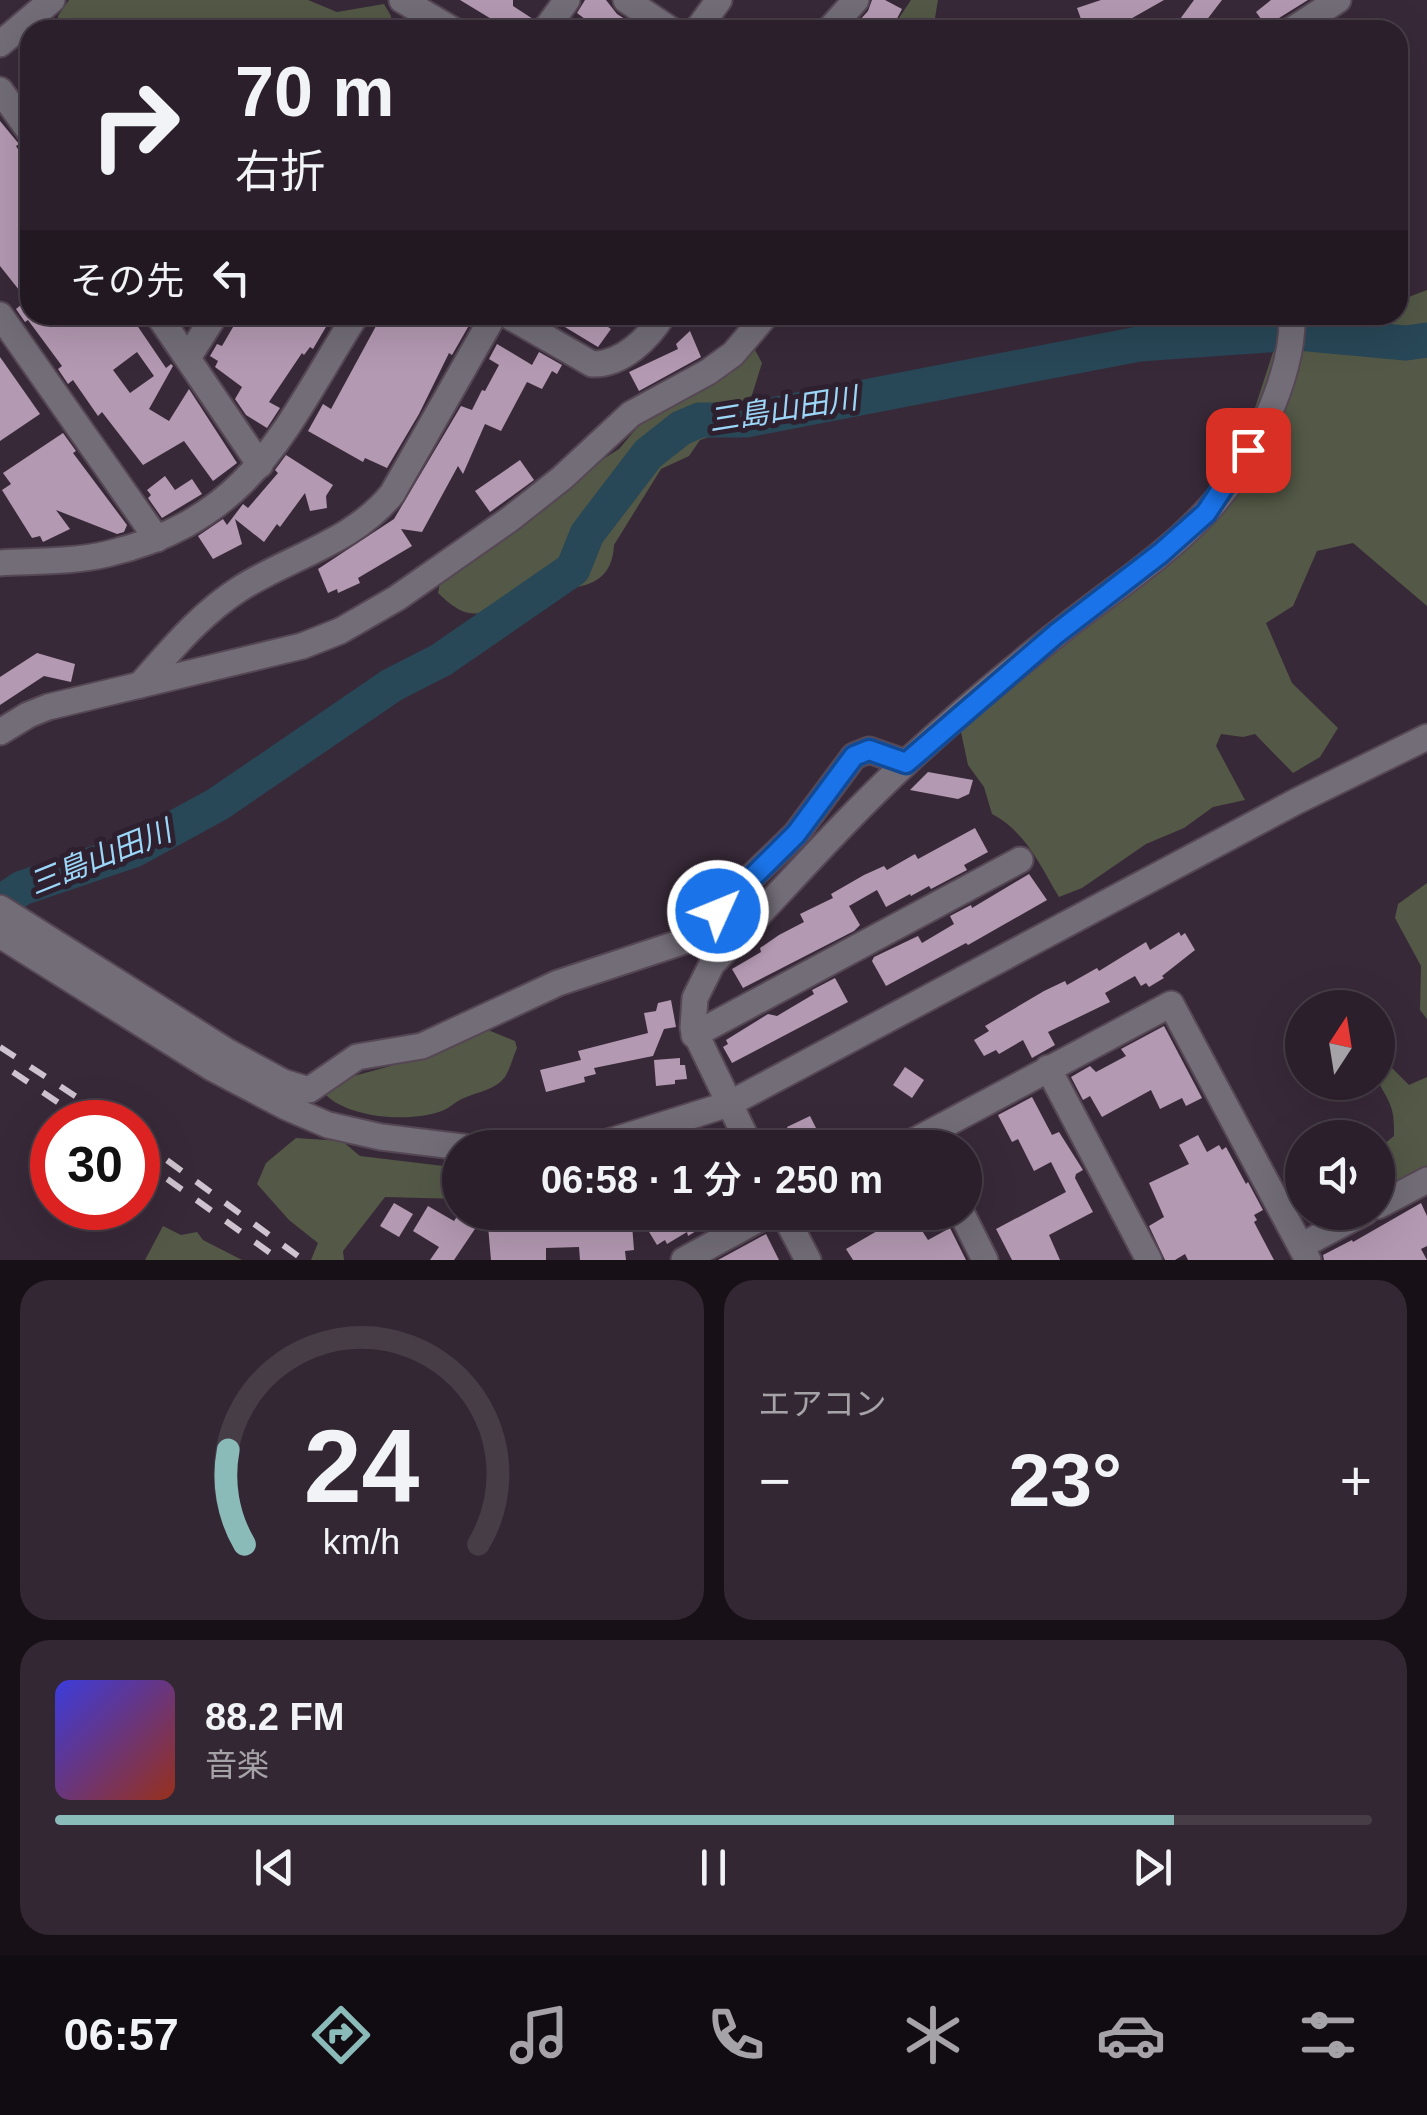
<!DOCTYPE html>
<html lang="ja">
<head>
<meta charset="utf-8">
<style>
  :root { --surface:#2a1f2a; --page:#322732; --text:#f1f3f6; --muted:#a5a2a8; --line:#463d47; --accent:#8bbbb9 }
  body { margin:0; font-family:Arial,"Noto Sans JP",sans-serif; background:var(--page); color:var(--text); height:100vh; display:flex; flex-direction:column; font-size:38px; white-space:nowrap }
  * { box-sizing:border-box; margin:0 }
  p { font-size:32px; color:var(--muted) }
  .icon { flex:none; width:55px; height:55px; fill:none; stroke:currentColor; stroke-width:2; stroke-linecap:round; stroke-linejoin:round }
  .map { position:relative; height:1260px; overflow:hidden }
  .panel { display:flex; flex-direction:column; gap:20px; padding:20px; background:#171117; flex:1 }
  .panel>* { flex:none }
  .top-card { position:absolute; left:20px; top:20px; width:1388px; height:305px; border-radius:30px; box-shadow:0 10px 40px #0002,0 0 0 2px var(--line); background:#2a1f2a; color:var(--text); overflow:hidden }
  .needle { width:65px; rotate:12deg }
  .controls { position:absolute; left:1285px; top:990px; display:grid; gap:20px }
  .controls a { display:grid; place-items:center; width:110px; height:110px; border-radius:50%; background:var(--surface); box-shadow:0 10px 40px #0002,0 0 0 2px var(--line); font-size:50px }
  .speed { position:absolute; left:30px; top:1100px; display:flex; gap:20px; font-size:50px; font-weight:700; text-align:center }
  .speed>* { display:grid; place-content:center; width:130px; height:130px; border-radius:50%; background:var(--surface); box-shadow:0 10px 40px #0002,0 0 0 2px var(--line); line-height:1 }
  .speed .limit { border:15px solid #d22; background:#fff; color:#111 }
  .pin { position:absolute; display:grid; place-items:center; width:85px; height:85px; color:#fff; margin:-42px; border-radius:20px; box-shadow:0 5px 15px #0006 }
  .me { position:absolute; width:110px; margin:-55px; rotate:46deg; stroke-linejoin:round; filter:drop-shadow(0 0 8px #0008) }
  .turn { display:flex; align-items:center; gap:35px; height:210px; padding:0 50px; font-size:45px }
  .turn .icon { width:130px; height:130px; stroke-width:2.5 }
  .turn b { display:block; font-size:70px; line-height:85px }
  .then { display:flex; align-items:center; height:95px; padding:0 50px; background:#0003; gap:20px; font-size:38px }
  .big { font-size:75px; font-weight:600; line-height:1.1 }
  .panel .widget { flex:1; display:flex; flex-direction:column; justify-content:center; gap:15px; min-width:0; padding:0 35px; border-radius:30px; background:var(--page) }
  .panel .dial { align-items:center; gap:0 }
  .dial svg { height:260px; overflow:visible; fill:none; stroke:var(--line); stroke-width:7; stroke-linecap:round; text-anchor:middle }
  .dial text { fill:var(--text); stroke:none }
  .song { display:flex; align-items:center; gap:30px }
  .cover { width:120px; height:120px; border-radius:15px; background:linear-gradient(135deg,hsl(240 70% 55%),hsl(10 70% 35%)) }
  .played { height:10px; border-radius:5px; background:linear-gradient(90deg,var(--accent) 85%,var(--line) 85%) }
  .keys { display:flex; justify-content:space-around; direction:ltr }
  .heat { display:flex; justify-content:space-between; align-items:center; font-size:55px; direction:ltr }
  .panel .tiles { flex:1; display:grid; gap:20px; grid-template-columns:1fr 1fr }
  .widget:last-child { grid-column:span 2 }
  .trip { position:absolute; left:442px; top:1130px; width:540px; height:100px; border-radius:50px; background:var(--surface); box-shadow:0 10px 40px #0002,0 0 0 2px var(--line); font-weight:600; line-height:100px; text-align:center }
  .tab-bar { display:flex; height:160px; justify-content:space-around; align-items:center; background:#110c11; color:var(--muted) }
  .tab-bar .icon { width:70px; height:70px }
  .tab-bar .on { color:var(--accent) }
  .tab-bar b { font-size:45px; color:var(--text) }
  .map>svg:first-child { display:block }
  .green { fill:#535946 }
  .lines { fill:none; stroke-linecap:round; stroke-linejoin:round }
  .river { stroke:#284757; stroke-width:35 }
  .building { fill:#b399b2; fill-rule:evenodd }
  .minor-casing { stroke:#564755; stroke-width:29 }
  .minor { stroke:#726d77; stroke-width:25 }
  .rail { stroke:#cec3ce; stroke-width:6; stroke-dasharray:18 18; stroke-linecap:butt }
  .route-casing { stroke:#114b97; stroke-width:25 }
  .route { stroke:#1a73e8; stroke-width:18 }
  .labels { text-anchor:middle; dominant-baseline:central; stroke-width:10; stroke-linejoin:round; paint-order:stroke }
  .water-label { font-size:30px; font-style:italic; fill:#9cd7f9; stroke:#2e202e }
</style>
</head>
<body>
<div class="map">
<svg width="1427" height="1260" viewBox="0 0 1427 1260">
  <rect width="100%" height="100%" fill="#382938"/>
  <g class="green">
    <path d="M 69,0 L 308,0 L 337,12 L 384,4 L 391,16 L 390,30 L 59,30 L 58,16 Z"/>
    <path d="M 911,0 L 938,0 L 933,30 L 891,30 Z"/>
    <path d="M 1427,290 L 1427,606 L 1353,543 L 1317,551 L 1293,606 L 1266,623 L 1292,683 L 1338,728 L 1320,757 L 1293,773 L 1255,734 L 1243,737 L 1221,734 L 1216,746 L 1245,800 L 1213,807 L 1184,828 L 1146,844 L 1082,888 L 1059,897 C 1040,865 1026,832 992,814 L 984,787 L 968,765 L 961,732 L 978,682 L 1137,555 L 1182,523 L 1242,448 L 1274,349 L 1300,343 L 1315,318 L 1398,315 L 1398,301 Z"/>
    <path d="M 755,350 L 762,363 L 747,411 L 732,429 L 700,440 L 689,456 L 661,469 L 614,545 C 612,595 563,590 528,585 L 519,591 L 510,608 C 474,615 466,620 438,593 L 441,578 L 547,508 L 589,468 L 619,449 L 651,411 L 744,353 Z"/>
    <path d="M 1427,883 L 1427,1019 L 1420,1010 L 1421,966 L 1395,918 L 1398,904 Z"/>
    <path d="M 488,1030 L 515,1041 L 517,1048 C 513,1057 510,1069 505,1077 C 495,1090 477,1092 464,1098 C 456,1101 451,1107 444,1110 C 413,1123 350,1119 326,1095 L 327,1089 C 351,1073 375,1072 400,1063 C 430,1051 457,1037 488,1030 Z"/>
    <path d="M 1381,1057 L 1409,1085 L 1427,1077 L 1427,1167 L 1378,1194 L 1378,1149 L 1394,1136 C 1394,1127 1394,1118 1392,1110 C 1386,1088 1369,1081 1381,1057 Z"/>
    <path d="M 296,1138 L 342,1141 L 360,1156 L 460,1168 L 460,1199 L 385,1197 L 343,1251 L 344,1260 L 311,1260 L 318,1243 L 289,1220 L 257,1184 L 266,1163 Z"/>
    <path d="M 163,1226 L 181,1235 L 197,1232 L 203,1240 L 242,1260 L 145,1260 Z"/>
  </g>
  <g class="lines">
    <path class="river" d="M 0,903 L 22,888 L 134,850 L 218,804 L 392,685 L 441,660 L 573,569 L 587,534 L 648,454 L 681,428 L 700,420 L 746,420 L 1139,344 L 1298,333 L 1406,343 L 1427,340"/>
  </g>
  <g class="building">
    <path d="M 460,0 L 513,0 L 513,6 L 533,19 L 529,30 L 494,30 L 498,23 Z"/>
    <path d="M 585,0 L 606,0 L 617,14 L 642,30 L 577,30 L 585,19 L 577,13 Z"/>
    <path d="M 872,0 L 885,0 L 902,9 L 891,30 L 851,30 L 868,11 Z"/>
    <path d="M 1101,0 L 1164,0 L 1127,21 L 1130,30 L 1085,30 L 1077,8 Z"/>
    <path d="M 1194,0 L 1222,0 L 1199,30 L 1172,30 Z"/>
    <path d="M 1271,0 L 1308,0 L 1279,18 L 1277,25 L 1269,30 L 1256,12 Z"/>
    <path d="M 0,121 L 19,144 L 16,146 L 30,168 L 30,315 L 130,315 L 166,368 L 171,364 L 173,366 L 149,409 L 169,421 L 189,389 L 237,463 L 213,481 L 184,441 L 143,465 L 102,412 L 98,416 L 73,380 L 68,384 L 58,369 L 62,366 L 28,320 L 25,322 L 16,309 L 27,300 L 0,266 ZM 137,352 L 154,376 L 130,393 L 113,370 Z"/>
    <path d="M 240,315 L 333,315 L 313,349 L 310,347 L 304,355 L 302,353 L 269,402 L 280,408 L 267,428 L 246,415 L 235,399 L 242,387 L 215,367 L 218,361 L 210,356 L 217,344 L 222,346 Z"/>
    <path d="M 382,315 L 475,315 L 452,355 L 449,353 L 419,414 L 387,468 L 365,458 L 363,462 L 308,431 L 323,404 L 331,409 Z"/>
    <path d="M 545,315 L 590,315 L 611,329 L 598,347 Z"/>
    <path d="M 690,331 L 701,357 L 639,391 L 629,372 L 678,349 L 676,344 Z"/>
    <path d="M 497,344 L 532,365 L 539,352 L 562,365 L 557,374 L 552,371 L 542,389 L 527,382 L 501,431 L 485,424 L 463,474 L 458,466 L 422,532 L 401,529 L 412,546 L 358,578 L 360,583 L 338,593 L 337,589 L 328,593 L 318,569 L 394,519 L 461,406 L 472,410 L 482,390 L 485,391 L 499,365 L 489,359 Z"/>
    <path d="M 0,357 L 40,414 L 0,441 Z"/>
    <path d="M 63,433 L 76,451 L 73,453 L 127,525 L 124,532 L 117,534 L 56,510 L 70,529 L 43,542 L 40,536 L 32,538 L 2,490 L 11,484 L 3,473 Z"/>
    <path d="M 286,455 L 333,485 L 326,496 L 327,508 L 310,511 L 305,493 L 280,527 L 277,524 L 264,542 L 235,519 L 242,544 L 213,559 L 198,536 L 223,519 L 227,525 L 243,504 L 248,508 L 278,473 L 275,470 Z"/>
    <path d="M 520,460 L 534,480 L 490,512 L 475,491 Z"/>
    <path d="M 165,476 L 175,490 L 192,479 L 202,494 L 162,518 L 148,498 L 151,495 L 147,490 Z"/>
    <path d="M 37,653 L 75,664 L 71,682 L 44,676 L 0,705 L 0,677 Z"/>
    <path d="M 928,772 L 973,780 L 969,794 L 958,799 L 910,790 Z"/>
    <path d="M 975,828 L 988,852 L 964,865 L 967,870 L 931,889 L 929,886 L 911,896 L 910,894 L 886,907 L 877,890 L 849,906 L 860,925 L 854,931 L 743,988 L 732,969 L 761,952 L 760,948 L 779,935 L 804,922 L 800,914 L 833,898 L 831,894 L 864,875 L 884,866 L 887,870 L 915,854 L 918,859 Z"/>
    <path d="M 1029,874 L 1047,900 L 968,945 L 966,943 L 886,986 L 872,961 L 874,957 L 918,936 L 922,943 L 954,924 L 950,916 L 971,905 L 972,908 Z"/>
    <path d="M 1179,932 L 1181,936 L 1185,933 L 1195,950 L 1162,976 L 1164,978 L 1149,987 L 1146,983 L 1141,986 L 1135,976 L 1105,993 L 1110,1002 L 1048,1032 L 1055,1045 L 1032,1058 L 1023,1040 L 999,1054 L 996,1050 L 984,1056 L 974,1040 L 989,1031 L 985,1026 L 1044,991 L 1065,981 L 1067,985 L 1097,968 L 1099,971 L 1146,942 L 1150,950 Z"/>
    <path d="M 835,978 L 848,1002 L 732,1063 L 723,1047 L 728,1044 L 726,1040 L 768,1014 L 777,1016 L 814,994 L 812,990 Z"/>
    <path d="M 671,1000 L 676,1027 L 664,1029 L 653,1056 L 594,1068 L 596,1074 L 584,1077 L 585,1082 L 546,1092 L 540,1070 L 581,1060 L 578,1051 L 648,1033 L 644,1013 L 656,1011 L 658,1003 Z"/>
    <path d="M 1164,1026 L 1202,1098 L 1186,1106 L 1182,1098 L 1160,1109 L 1151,1090 L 1102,1117 L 1090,1096 L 1083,1100 L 1071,1077 L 1090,1066 L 1096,1072 L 1126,1056 L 1121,1049 Z"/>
    <path d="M 680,1058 L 680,1065 L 685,1065 L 687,1079 L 675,1080 L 675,1084 L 656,1086 L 654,1060 Z"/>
    <path d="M 905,1067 L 924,1080 L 912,1098 L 893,1085 Z"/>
    <path d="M 1032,1097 L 1052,1135 L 1059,1132 L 1083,1170 L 1076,1174 L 1075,1178 L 1093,1212 L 1049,1235 L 1060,1260 L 1012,1260 L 996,1229 L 1066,1192 L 1051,1162 L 1034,1171 L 1018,1139 L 1012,1142 L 998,1115 Z"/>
    <path d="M 810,1116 L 826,1148 L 798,1148 L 787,1127 Z"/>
    <path d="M 1198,1135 L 1207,1152 L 1219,1145 L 1222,1150 L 1226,1147 L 1246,1184 L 1248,1182 L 1263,1210 L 1254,1215 L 1257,1220 L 1254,1222 L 1274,1260 L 1188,1260 L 1185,1254 L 1175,1260 L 1165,1260 L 1149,1226 L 1164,1217 L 1149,1183 L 1189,1164 L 1179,1145 Z"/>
    <path d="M 394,1203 L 413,1214 L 399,1237 L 380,1226 Z"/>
    <path d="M 1421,1203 L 1427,1216 L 1427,1246 L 1421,1249 L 1427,1260 L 1324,1260 L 1323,1255 L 1352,1240 L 1353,1242 Z"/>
    <path d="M 428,1206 L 454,1221 L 460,1212 L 470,1212 L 481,1220 L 454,1260 L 430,1260 L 439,1247 L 413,1231 Z"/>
    <path d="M 491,1212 L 516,1216 L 541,1212 L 631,1212 L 634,1250 L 625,1251 L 626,1260 L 580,1260 L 579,1247 L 546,1248 L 546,1260 L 491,1260 L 488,1226 Z"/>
    <path d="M 637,1212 L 727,1212 L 688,1236 L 687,1232 L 667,1244 L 665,1240 L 657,1245 Z"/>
    <path d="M 910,1212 L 928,1240 L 950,1228 L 966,1260 L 853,1260 L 846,1249 Z"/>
    <path d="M 766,1234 L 779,1260 L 718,1260 Z"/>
  </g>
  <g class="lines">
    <defs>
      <g id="minor">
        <path d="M 402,0 L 453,30"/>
        <path d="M 626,0 L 671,30"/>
        <path d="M 545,30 L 567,0"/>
        <path d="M 697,30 L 719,0"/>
        <path d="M 829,30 L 856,0"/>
        <path d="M 1292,30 L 1338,0"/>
        <path d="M 0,44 L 52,0"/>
        <path d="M 0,90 L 30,132"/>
        <path d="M 0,315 L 157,539"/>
        <path d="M 158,315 L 260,465"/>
        <path d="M 507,315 L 592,364 C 622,365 649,338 663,315"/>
        <path d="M 189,356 L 215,315"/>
        <path d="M 0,563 C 35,561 73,562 107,554 C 252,519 283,431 356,315"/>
        <path d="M 140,685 C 172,649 200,614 241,588 C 292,556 353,542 392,494 L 494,315"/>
        <path d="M 0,732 L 28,715 L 48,707 L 302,646 L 340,631 L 397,598 L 510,519 L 562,478 L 631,414 L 708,372 L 733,354 L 766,315"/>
        <path d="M 0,908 L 228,1052 L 283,1082 L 309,1090 L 357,1057 L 422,1046 L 558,983 L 685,941 L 796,834 L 854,756 L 869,750 L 906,763"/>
        <path d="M 0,935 L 212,1068 L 286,1107 L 328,1125 L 381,1137 L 470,1148"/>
        <path d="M 694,1035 L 1020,860"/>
        <path d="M 1048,1068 L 1149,1260"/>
        <path d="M 573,1148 L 608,1142 L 729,1104 L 1297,801 L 1427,737"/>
        <path d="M 751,1148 L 693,1028 L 695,998 L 712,964 C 777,897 839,825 907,762 C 955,717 1006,674 1058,633 C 1107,593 1162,559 1205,513 C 1249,468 1294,378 1292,315"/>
        <path d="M 901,1148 L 1171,1004 L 1308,1260"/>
        <path d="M 1378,1206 L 1427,1180"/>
        <path d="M 783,1212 L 808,1260"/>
        <path d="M 961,1212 L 985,1260"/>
        <path d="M 1301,1246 L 1365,1212"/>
        <path d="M 684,1260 L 772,1212"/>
      </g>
    </defs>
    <use href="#minor" class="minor-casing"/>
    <use href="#minor" class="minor"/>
    <g class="rail">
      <path d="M 0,1047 L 115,1122"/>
      <path d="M 13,1072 L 87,1122"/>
      <path d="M 138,1139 L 298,1256"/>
      <path d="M 138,1158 L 280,1260"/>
    </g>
  </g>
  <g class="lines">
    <defs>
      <path id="route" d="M 718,911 L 796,834 L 854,756 L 869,750 L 906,763 L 1056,634 L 1161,553 L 1206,513 L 1248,450"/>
    </defs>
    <use href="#route" class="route-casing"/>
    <use href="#route" class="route"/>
  </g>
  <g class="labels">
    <g class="water-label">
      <text transform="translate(783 409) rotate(-9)">三島山田川</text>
      <text transform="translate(100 857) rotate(-22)">三島山田川</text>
    </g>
  </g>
</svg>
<div class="controls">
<a><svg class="needle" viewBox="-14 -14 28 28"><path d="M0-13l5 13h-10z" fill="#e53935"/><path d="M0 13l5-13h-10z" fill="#a5a2a8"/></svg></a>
<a><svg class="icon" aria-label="sound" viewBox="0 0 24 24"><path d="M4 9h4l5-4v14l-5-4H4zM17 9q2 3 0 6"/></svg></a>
</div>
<div class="speed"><div class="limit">30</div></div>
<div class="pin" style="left:1248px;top:450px;background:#d93025"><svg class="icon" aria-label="arrive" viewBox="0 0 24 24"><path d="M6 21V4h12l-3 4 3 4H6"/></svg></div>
<svg class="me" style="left:718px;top:911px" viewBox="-20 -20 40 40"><circle r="17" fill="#1a73e8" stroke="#fff" stroke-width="3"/><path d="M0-11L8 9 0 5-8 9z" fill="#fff"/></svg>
<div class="trip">06:58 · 1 分 · 250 m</div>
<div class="top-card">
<div class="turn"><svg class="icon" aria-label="right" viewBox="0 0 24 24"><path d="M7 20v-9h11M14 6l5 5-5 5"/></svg><div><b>70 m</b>右折</div></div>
<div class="then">その先<svg class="icon" aria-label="left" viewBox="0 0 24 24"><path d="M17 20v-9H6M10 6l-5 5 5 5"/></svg></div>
</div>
</div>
<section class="panel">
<div class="tiles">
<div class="widget dial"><svg viewBox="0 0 100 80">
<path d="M14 69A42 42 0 1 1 86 69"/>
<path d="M14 69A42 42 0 0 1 9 40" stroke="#8bbbb9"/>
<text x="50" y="56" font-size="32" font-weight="700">24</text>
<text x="50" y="72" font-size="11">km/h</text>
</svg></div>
<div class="widget"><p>エアコン</p>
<div class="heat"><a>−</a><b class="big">23°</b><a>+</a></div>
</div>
<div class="widget">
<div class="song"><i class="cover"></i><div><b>88.2 FM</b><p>音楽</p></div></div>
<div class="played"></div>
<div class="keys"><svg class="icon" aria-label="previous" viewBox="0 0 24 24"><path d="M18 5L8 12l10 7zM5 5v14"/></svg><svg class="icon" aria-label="pause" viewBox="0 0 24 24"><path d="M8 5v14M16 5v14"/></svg><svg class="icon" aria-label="next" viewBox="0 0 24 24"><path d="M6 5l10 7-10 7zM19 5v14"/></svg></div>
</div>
</div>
</section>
<nav class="tab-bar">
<b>06:57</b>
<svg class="icon on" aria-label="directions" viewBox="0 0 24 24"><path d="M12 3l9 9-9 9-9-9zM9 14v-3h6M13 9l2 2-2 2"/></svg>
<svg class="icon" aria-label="music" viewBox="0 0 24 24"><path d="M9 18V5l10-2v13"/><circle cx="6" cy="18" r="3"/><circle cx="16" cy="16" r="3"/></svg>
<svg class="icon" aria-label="phone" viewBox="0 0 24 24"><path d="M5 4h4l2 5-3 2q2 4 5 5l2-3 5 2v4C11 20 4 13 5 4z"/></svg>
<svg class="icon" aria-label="climate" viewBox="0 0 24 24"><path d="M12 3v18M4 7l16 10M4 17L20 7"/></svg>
<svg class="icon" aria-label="car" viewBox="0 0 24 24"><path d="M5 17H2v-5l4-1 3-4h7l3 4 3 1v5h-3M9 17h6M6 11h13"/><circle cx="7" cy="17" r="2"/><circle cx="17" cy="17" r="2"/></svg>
<svg class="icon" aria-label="filters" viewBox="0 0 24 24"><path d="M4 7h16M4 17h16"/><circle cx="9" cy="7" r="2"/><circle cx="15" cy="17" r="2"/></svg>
</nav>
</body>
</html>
